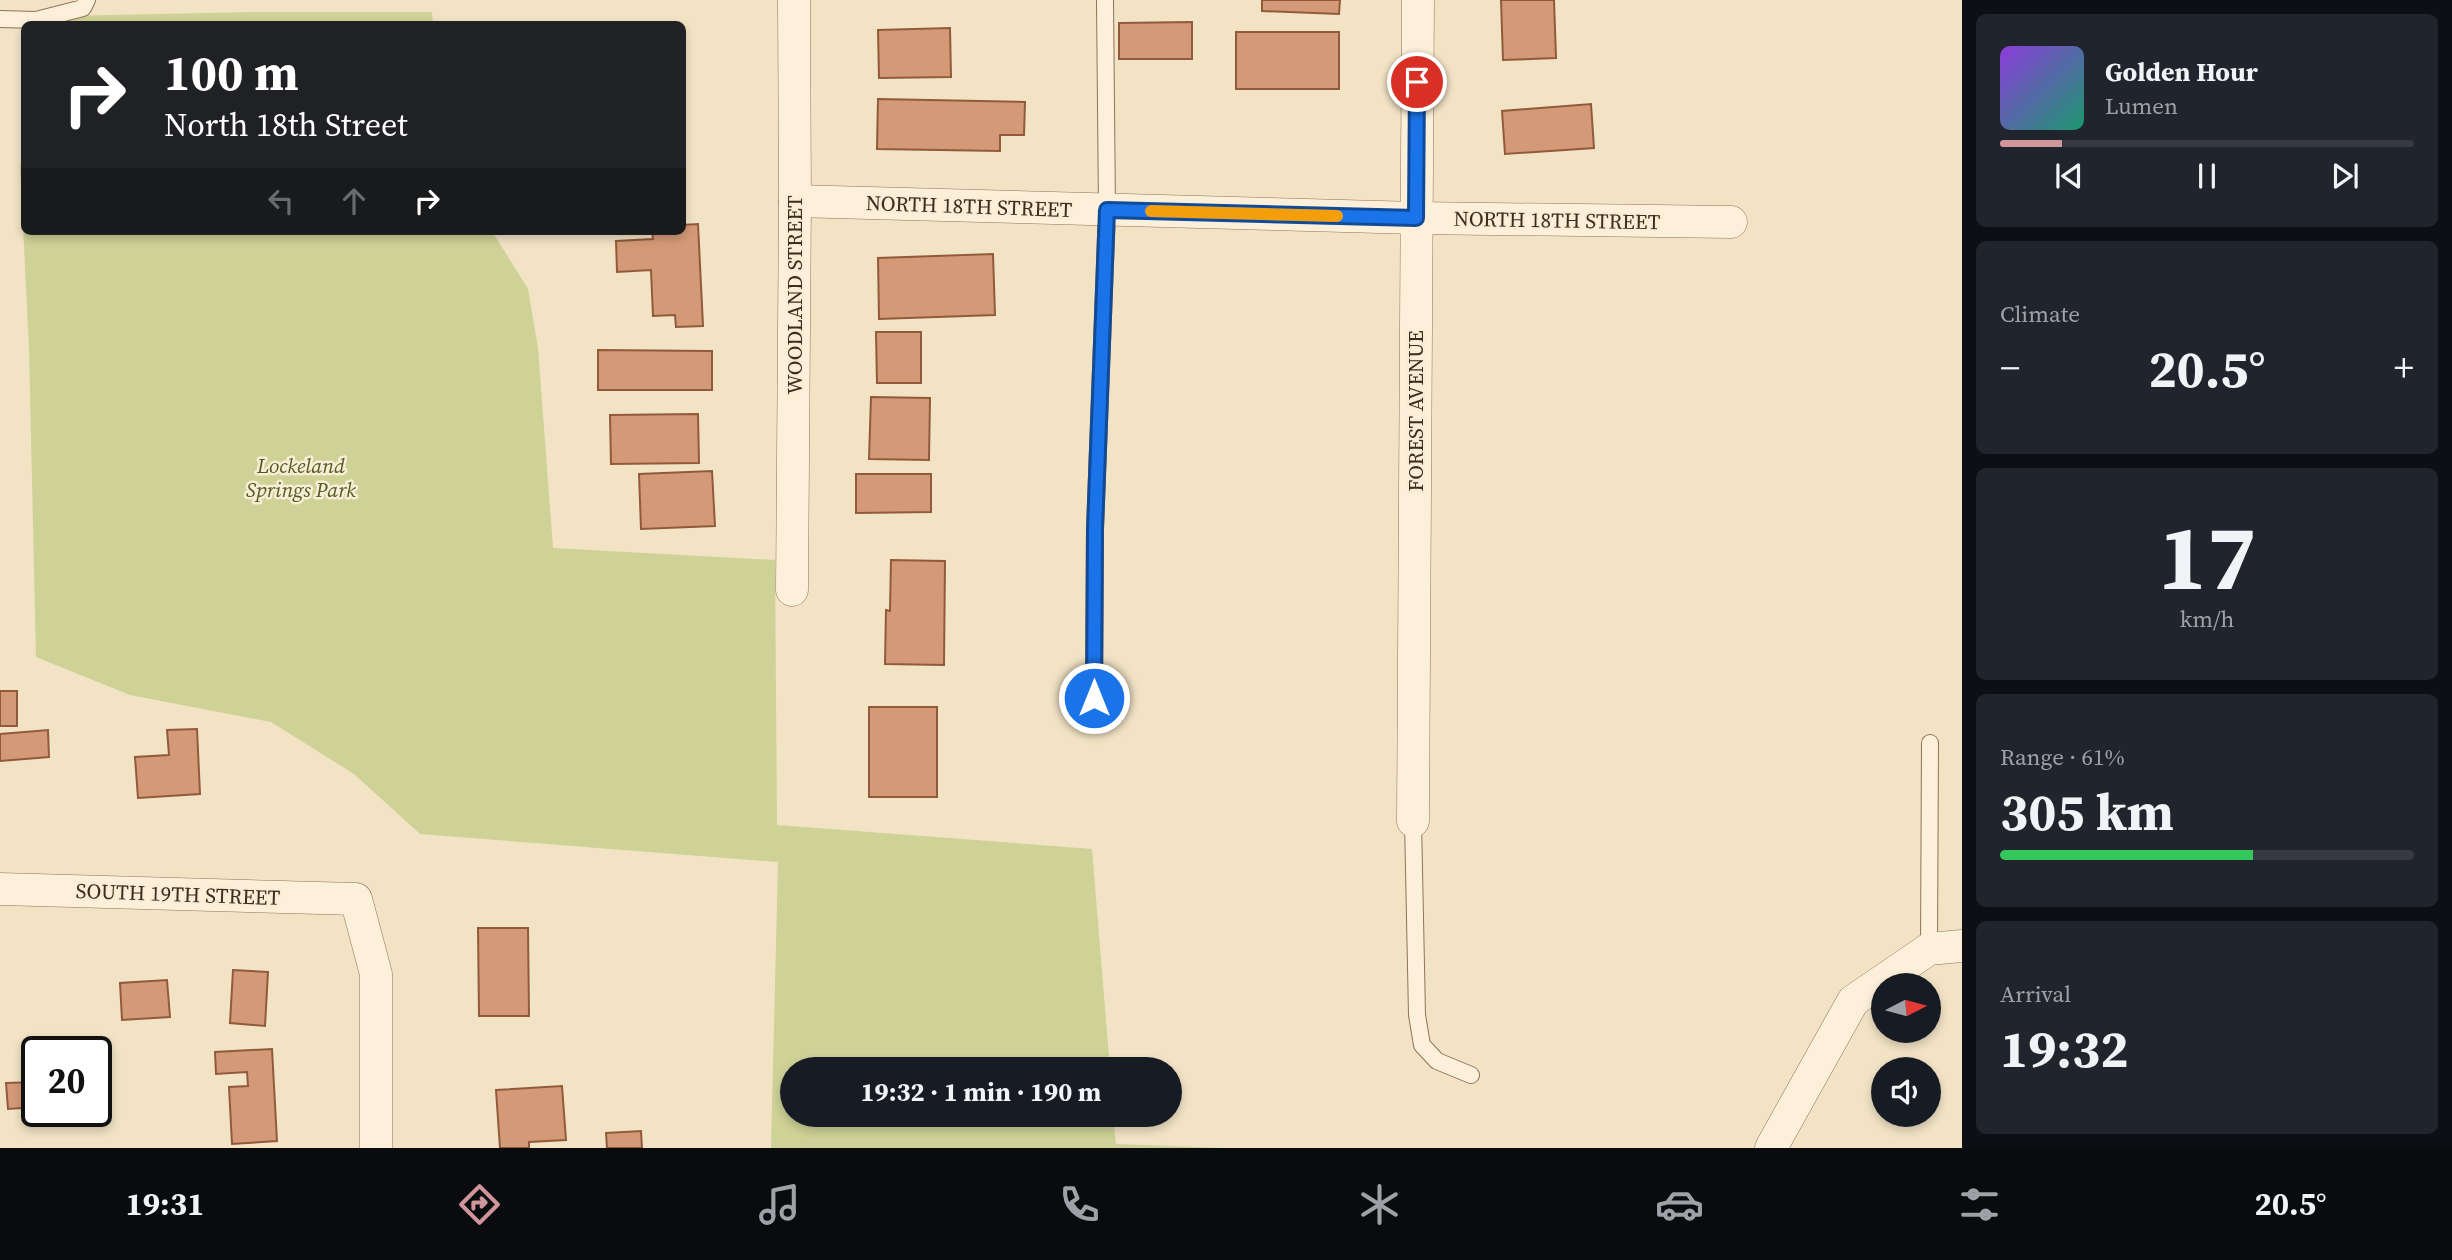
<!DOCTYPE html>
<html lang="en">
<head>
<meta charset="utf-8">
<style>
  :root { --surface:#171b24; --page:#20242c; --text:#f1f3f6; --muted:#9ea1a6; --line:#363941; --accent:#cf959a }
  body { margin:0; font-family:"Source Serif 4",serif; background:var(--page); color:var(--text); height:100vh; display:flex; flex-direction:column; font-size:26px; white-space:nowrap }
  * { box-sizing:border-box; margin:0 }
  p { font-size:23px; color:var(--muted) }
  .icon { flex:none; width:38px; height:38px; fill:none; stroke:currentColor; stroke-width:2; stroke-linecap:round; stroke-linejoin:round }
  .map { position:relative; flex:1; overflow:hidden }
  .panel { display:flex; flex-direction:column; gap:14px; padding:14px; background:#0d0f14; width:490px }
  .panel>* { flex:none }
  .top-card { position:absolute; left:21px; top:21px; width:665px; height:214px; border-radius:10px; box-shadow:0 4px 10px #0003; background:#202124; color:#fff; overflow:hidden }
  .needle { width:46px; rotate:84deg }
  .controls { position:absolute; left:1871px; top:973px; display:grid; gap:14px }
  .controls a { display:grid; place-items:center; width:70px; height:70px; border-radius:50%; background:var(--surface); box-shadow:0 4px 10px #0003; font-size:35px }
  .speed { position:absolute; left:21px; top:1036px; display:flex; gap:14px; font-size:35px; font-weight:700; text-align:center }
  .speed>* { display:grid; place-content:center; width:91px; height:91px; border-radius:50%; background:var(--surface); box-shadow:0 4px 10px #0003; line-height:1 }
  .speed .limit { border:4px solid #111; border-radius:10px; background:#fff; color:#111 }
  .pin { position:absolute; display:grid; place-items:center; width:60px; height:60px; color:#fff; margin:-30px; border:4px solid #fff; border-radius:50%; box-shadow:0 2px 7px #0007 }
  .me { position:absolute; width:77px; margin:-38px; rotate:0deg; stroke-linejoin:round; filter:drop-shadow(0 0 5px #0008) }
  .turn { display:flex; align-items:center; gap:24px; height:147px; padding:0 28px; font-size:32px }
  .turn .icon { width:91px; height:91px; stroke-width:2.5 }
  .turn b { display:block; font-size:49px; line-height:60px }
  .lanes { display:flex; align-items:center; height:66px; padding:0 28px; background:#0003; justify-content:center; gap:35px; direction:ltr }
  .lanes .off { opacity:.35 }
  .big { font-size:52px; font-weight:700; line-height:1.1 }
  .panel .card { flex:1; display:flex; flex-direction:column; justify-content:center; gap:10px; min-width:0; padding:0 24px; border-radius:10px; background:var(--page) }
  .panel .dial { align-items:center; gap:0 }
  .dial b { font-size:91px; line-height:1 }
  .song { display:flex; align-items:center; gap:21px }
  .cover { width:84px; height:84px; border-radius:10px; background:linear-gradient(135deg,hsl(270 70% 55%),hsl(160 70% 35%)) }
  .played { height:7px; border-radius:4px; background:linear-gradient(90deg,var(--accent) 15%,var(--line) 15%) }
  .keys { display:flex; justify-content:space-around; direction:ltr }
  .heat { display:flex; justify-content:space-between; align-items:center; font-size:38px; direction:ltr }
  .charge { height:10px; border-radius:5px; background:linear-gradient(90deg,#34c759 61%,var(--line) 0) }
  .trip { position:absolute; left:780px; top:1057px; width:402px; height:70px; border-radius:35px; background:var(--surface); box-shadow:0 4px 10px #0003; font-weight:700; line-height:70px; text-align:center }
  .tabs { display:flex; height:112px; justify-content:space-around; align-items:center; background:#090b0e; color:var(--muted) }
  .tabs .icon { width:49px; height:49px }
  .tabs .on { color:var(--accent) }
  .tabs b { font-size:32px; color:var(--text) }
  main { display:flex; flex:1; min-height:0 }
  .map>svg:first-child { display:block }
  .green { fill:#ced297 }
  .building { fill:#d49a77; stroke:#915a3c; stroke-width:2 }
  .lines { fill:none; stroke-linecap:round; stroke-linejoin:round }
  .lane-casing { stroke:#907359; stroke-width:18 }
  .street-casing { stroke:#907359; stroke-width:33 }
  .lane { stroke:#fcf0da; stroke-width:16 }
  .street { stroke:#fcf0da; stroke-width:32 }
  .route-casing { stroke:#114b97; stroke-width:18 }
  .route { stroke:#1a73e8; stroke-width:12 }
  .slow { stroke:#f59e0b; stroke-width:12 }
  .labels { text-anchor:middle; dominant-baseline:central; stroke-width:5; stroke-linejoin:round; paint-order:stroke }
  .street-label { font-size:21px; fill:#3e2c1e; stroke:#f9edd6 }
  .park-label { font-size:21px; font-style:italic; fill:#515d23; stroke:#f9edd6 }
</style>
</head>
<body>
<main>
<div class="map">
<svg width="1962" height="1148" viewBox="0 0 1962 1148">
  <rect width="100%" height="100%" fill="#f2e3c5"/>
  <g class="green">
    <path d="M 255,12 L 432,12 L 433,24 L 57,24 L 59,16 Z"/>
    <path d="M 24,150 L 24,231 L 492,231 L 528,289 L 538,348 L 553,548 L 775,560 L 777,825 L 1092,849 L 1110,1069 L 793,1069 L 793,1115 L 1113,1115 L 1116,1144 L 1224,1148 L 771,1148 L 778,862 L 420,834 L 354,774 L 271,722 L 130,695 L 36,657 L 29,348 L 20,166 Z"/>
  </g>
  <g class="building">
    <path d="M 1262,0 L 1340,0 L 1339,14 L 1262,11 Z"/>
    <path d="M 1501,0 L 1554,0 L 1556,58 L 1503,60 Z"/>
    <path d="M 1192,22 L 1192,59 L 1119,59 L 1119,23 Z"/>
    <path d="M 950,28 L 951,77 L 879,78 L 878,30 Z"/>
    <rect x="1236" y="32" width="103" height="57"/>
    <path d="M 878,99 L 1025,102 L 1024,135 L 1000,135 L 1000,151 L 877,149 Z"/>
    <path d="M 1591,104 L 1594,148 L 1505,154 L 1502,111 Z"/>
    <path d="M 698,224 L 703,326 L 676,327 L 675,315 L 653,316 L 651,270 L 617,272 L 616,241 L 653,239 L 652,231 L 682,231 L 682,225 Z"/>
    <path d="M 993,254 L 995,315 L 879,319 L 878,258 Z"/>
    <path d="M 876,332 L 921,332 L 921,383 L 877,383 Z"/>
    <path d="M 598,350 L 712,351 L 712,390 L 598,390 Z"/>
    <path d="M 871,397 L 930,398 L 929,460 L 869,459 Z"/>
    <path d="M 698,414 L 699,463 L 611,464 L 610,415 Z"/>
    <path d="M 712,471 L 715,526 L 641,529 L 639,474 Z"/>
    <path d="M 856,474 L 931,474 L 931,512 L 856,513 Z"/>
    <path d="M 891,560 L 945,561 L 944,665 L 885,664 L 886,610 L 890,611 Z"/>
    <rect x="0" y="691" width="17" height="35"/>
    <rect x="869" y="707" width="68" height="90"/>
    <path d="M 197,729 L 200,794 L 138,798 L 135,757 L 169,755 L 167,730 Z"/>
    <path d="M 48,730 L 49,757 L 0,761 L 0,734 Z"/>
    <path d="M 478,928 L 528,928 L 529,1016 L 479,1016 Z"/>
    <path d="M 233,970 L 268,972 L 265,1026 L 230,1023 Z"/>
    <path d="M 167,980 L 170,1017 L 122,1020 L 120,983 Z"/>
    <path d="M 272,1049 L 277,1141 L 232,1144 L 229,1087 L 248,1086 L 247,1072 L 216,1074 L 215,1052 Z"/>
    <path d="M 37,1082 L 37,1107 L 8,1109 L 6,1083 Z"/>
    <path d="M 562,1086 L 566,1140 L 529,1142 L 529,1148 L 500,1148 L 496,1090 Z"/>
    <path d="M 641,1131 L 642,1148 L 607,1148 L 606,1133 Z"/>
  </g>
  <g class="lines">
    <defs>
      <g id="lane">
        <path d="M 0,19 L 36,20 L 83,8 L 87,0"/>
        <path d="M 1094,698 L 1095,529 L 1107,210 L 1105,0"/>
        <path d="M 1413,821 L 1417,1015 L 1422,1045 L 1437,1061 L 1471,1075"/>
        <path d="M 1929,949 L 1930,743"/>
      </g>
      <g id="street">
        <path d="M 795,201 L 1416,218 L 1731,222"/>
        <path d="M 792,590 L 795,201 L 794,0"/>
        <path d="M 1413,821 L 1418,0"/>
        <path d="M 0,889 L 356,899 L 376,974 L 376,1148"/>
        <path d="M 1771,1148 L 1853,1001 L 1929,949 L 1962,946"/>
      </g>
    </defs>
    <use href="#lane" class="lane-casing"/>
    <use href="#street" class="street-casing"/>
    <use href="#lane" class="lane"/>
    <use href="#street" class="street"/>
  </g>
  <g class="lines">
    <defs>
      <path id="route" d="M 1094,698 L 1095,529 L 1107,210 L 1416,218 L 1417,82"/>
    </defs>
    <use href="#route" class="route-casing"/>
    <use href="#route" class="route"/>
    <path class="slow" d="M 1151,211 L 1337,216"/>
  </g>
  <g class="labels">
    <g class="street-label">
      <text transform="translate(969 206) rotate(2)">NORTH 18TH STREET</text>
      <text transform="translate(1557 220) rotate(1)">NORTH 18TH STREET</text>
      <text transform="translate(794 295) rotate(-90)">WOODLAND STREET</text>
      <text transform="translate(1415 411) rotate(-90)">FOREST AVENUE</text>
      <text transform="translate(178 894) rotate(2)">SOUTH 19TH STREET</text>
    </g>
    <g class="park-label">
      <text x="301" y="465">Lockeland<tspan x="301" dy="24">Springs Park</tspan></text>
    </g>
  </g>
</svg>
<div class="controls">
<a><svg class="needle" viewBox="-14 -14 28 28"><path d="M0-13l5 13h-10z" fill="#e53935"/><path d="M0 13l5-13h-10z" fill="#9ea1a6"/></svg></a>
<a><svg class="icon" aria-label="sound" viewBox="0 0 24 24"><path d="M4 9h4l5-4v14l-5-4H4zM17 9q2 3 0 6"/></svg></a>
</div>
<div class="speed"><div class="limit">20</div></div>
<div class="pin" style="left:1417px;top:82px;background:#d93025"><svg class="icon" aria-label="arrive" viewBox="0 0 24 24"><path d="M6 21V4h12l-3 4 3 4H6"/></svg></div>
<svg class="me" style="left:1094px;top:698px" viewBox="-20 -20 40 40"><circle r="17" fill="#1a73e8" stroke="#fff" stroke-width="3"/><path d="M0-11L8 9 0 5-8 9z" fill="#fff"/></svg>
<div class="trip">19:32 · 1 min · 190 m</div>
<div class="top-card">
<div class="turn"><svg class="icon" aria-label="right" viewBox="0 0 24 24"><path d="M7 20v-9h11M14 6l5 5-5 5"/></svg><div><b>100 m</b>North 18th Street</div></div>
<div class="lanes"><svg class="icon off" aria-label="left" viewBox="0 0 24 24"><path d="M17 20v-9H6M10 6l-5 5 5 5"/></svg><svg class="icon off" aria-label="ahead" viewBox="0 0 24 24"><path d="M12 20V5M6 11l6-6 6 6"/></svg><svg class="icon" aria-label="right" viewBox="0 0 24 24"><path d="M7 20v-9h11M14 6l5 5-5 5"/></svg></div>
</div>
</div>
<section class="panel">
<div class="card">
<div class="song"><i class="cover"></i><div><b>Golden Hour</b><p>Lumen</p></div></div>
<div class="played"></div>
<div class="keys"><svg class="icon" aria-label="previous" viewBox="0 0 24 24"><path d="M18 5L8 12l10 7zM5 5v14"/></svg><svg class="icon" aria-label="pause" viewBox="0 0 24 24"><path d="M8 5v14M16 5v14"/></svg><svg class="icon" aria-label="next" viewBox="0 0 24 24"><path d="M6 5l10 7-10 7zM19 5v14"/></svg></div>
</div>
<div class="card"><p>Climate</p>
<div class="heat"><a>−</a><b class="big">20.5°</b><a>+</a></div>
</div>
<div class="card dial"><b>17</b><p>km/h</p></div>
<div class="card"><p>Range · 61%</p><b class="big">305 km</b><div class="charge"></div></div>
<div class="card"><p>Arrival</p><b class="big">19:32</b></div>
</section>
</main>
<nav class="tabs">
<b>19:31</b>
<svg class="icon on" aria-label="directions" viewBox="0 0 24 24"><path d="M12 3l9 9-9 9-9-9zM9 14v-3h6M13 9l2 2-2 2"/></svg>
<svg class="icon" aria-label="music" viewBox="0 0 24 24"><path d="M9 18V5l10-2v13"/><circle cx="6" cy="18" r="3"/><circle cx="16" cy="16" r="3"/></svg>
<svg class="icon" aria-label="phone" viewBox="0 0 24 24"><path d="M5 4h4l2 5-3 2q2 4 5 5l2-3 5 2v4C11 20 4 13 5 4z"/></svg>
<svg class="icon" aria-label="climate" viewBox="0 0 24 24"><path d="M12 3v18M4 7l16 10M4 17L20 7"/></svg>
<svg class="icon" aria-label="car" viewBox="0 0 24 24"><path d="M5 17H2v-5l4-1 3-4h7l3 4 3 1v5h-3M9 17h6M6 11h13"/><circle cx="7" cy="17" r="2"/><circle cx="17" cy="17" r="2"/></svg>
<svg class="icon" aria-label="filters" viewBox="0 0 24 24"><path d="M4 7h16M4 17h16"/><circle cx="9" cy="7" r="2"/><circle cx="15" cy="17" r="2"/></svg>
<b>20.5°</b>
</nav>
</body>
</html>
